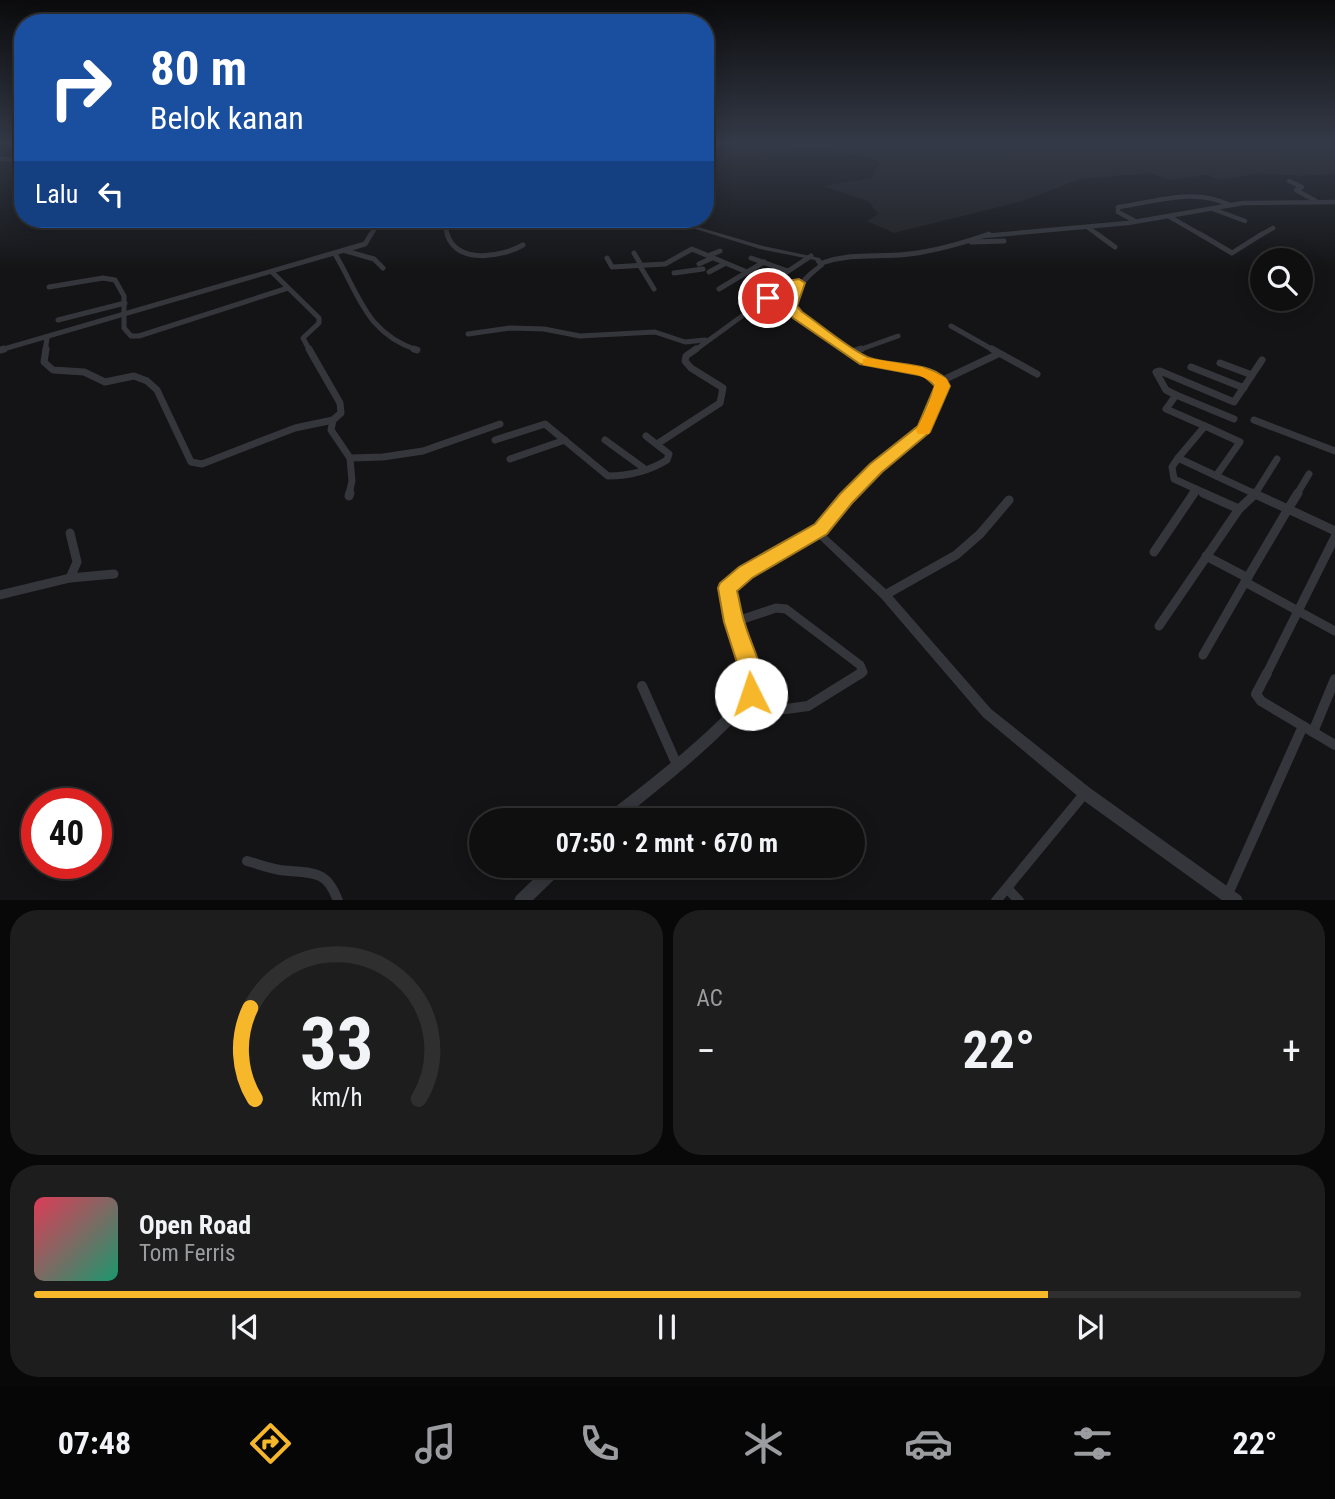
<!DOCTYPE html>
<html lang="id">
<head>
<meta charset="utf-8">
<style>
  :root { --surface:#0f0f10; --page:#1d1d1e; --text:#f1f3f6; --muted:#9b9c9f; --line:#2f2f30; --accent:#f7b72b }
  body { margin:0; font-family:"Roboto Condensed",sans-serif; background:var(--page); color:var(--text); height:100vh; display:flex; flex-direction:column; font-size:26px; white-space:nowrap }
  * { box-sizing:border-box; margin:0 }
  p { font-size:23px; color:var(--muted) }
  .icon { flex:none; width:38px; height:38px; fill:none; stroke:currentColor; stroke-width:2; stroke-linecap:round; stroke-linejoin:round }
  .map { position:relative; height:900px; overflow:hidden }
  .side { display:flex; flex-direction:column; gap:10px; padding:10px; background:#080809; flex:1 }
  .side>* { flex:none }
  .banner { position:absolute; left:14px; top:14px; width:700px; height:214px; border-radius:28px; box-shadow:0 4px 18px #0003,0 0 0 2px var(--line); background:#1a4fa0; color:#fff; overflow:hidden }
  .buttons { position:absolute; left:1250px; top:248px; display:grid; gap:14px }
  .buttons a { display:grid; place-items:center; width:63px; height:63px; border-radius:50%; background:var(--surface); box-shadow:0 4px 18px #0003,0 0 0 2px var(--line); font-size:35px }
  .speed { position:absolute; left:21px; top:788px; display:flex; gap:14px; font-size:35px; font-weight:700; text-align:center }
  .speed>* { display:grid; place-content:center; width:91px; height:91px; border-radius:50%; background:var(--surface); box-shadow:0 4px 18px #0003,0 0 0 2px var(--line); line-height:1 }
  .speed .limit { border:10px solid #d22; background:#fff; color:#111 }
  .pin { position:absolute; display:grid; place-items:center; width:60px; height:60px; color:#fff; margin:-30px; border:4px solid #fff; border-radius:50%; box-shadow:0 2px 7px #0007 }
  .me { position:absolute; width:77px; margin:-38px; rotate:356deg; stroke-linejoin:round; filter:drop-shadow(0 0 5px #0008) }
  .turn { display:flex; align-items:center; gap:24px; height:147px; padding:0 21px; font-size:32px }
  .turn .icon { width:91px; height:91px; stroke-width:2.5 }
  .turn b { display:block; font-size:49px; line-height:60px }
  .then { display:flex; align-items:center; height:66px; padding:0 21px; background:#0003; gap:14px; font-size:26px }
  .big { font-size:52px; font-weight:700; line-height:1.1 }
  .side .card { flex:1; display:flex; flex-direction:column; justify-content:center; gap:10px; min-width:0; padding:0 24px; border-radius:28px; background:var(--page) }
  .side .dial { align-items:center; gap:0 }
  .dial svg { height:182px; overflow:visible; fill:none; stroke:var(--line); stroke-width:7; stroke-linecap:round; text-anchor:middle }
  .dial text { fill:var(--text); stroke:none }
  .song { display:flex; align-items:center; gap:21px }
  .cover { width:84px; height:84px; border-radius:10px; background:linear-gradient(135deg,hsl(350 70% 55%),hsl(160 70% 35%)) }
  .played { height:7px; border-radius:4px; background:linear-gradient(90deg,var(--accent) 80%,var(--line) 80%) }
  .keys { display:flex; justify-content:space-around; direction:ltr }
  .heat { display:flex; justify-content:space-between; align-items:center; font-size:38px; direction:ltr }
  .side .tiles { flex:1; display:grid; gap:10px; grid-template-columns:1fr 1fr }
  .card:last-child { grid-column:span 2 }
  .trip { position:absolute; left:469px; top:808px; width:396px; height:70px; border-radius:35px; background:var(--surface); box-shadow:0 4px 18px #0003,0 0 0 2px var(--line); font-weight:700; line-height:70px; text-align:center }
  .dock { display:flex; height:112px; justify-content:space-around; align-items:center; background:#060606; color:var(--muted) }
  .dock .icon { width:49px; height:49px }
  .dock .active { color:var(--accent) }
  .dock b { font-size:32px; color:var(--text) }
  .map>svg:first-child { display:block }
  .built { fill:#202023 }
  .lines { fill:none; stroke-linecap:round; stroke-linejoin:round }
  .minor-far4 { stroke:#35363b; stroke-width:4.5 }
  .minor-far3 { stroke:#35363b; stroke-width:5 }
  .minor-far2 { stroke:#35363b; stroke-width:7 }
  .minor-far1 { stroke:#35363b; stroke-width:9 }
  .minor { stroke:#35363b; stroke-width:10 }
  .tertiary { fill:#35363b; fill-rule:evenodd }
  .route { fill:#f7b72b; stroke:#a1771c; stroke-width:2 }
  .slow { fill:#f59e0b }
</style>
</head>
<body>
<div class="map">
<svg width="1335" height="901" viewBox="0 0 1335 901">
  <rect width="100%" height="100%" fill="#141416"/>
  <path class="built" d="M 771,144 L 1335,144 L 1335,174 L 1300,176 L 1260,173 L 1221,180 L 1207,175 L 1169,180 L 1151,173 L 1081,179 L 1019,202 L 894,233 L 867,221 L 878,214 L 868,201 L 823,186 L 871,178 L 881,162 L 844,151 Z"/>
  <g class="lines">
    <g class="minor-far4">
      <path d="M 0,159 L 23,160"/>
      <path d="M 1289,181 L 1302,187 L 1296,190 L 1316,201"/>
      <path d="M 1213,209 L 1245,221"/>
      <path d="M 1170,217 L 1203,236"/>
      <path d="M 1135,221 L 1118,212 L 1118,207 C 1156,202 1193,187 1230,205"/>
      <path d="M 1087,227 L 1100,236"/>
      <path d="M 370,236 L 381,219"/>
      <path d="M 448,236 L 444,223 L 448,219"/>
      <path d="M 984,236 L 1128,223 L 1243,203 L 1335,202"/>
      <path d="M 1259,236 L 1273,228"/>
    </g>
    <g class="minor-far3">
      <path d="M 447,234 C 457,265 502,257 523,245"/>
      <path d="M 1097,234 L 1115,247"/>
      <path d="M 1200,234 L 1232,253 L 1262,234"/>
      <path d="M 971,242 L 1004,241"/>
      <path d="M 346,251 L 374,259 L 383,268"/>
      <path d="M 634,253 L 641,265"/>
      <path d="M 335,254 C 360,296 366,333 417,350"/>
      <path d="M 710,255 L 720,251"/>
      <path d="M 607,258 L 612,267 L 665,264 L 692,249 L 747,272"/>
      <path d="M 751,258 L 788,271"/>
      <path d="M 822,263 C 855,252 876,258 909,254 C 936,251 963,243 989,234"/>
      <path d="M 699,264 L 712,258"/>
      <path d="M 640,266 L 654,289"/>
      <path d="M 272,272 L 319,318 L 319,323 L 303,338 L 310,351"/>
      <path d="M 709,272 L 724,264"/>
      <path d="M 674,273 L 703,269"/>
      <path d="M 49,287 L 103,278 L 115,280 L 124,296 L 124,328 L 131,336 L 139,336 L 288,288"/>
      <path d="M 719,289 L 764,262"/>
      <path d="M 740,303 L 811,256"/>
      <path d="M 58,320 L 125,303"/>
      <path d="M 951,326 L 995,351"/>
      <path d="M 468,334 L 510,328 L 544,329 L 580,336 L 655,332 L 685,342 L 705,340"/>
      <path d="M 0,350 L 365,244 L 371,234"/>
      <path d="M 45,351 L 47,338"/>
      <path d="M 694,351 L 786,284 L 799,283"/>
      <path d="M 856,351 L 898,336"/>
    </g>
    <g class="minor-far2">
      <path d="M 46,349 L 44,362 L 53,370 L 84,372 L 105,382 L 134,376 L 147,381 L 157,390 L 191,462 L 202,464 L 295,428 L 333,420"/>
      <path d="M 309,349 L 340,403 L 341,413 L 333,420 L 331,430 L 350,458 L 383,457 L 423,451 L 500,424"/>
      <path d="M 414,349 L 417,350"/>
      <path d="M 992,349 L 1037,374"/>
      <path d="M 0,350 L 4,349"/>
      <path d="M 852,352 L 861,349"/>
      <path d="M 1220,363 L 1252,375"/>
      <path d="M 1191,367 L 1244,388"/>
      <path d="M 941,381 L 998,354"/>
      <path d="M 1176,395 L 1234,419"/>
      <path d="M 1254,420 L 1335,451"/>
      <path d="M 1205,426 L 1240,442 L 1216,476"/>
      <path d="M 495,440 L 545,424 L 608,476 C 629,476 649,471 667,460 L 669,454 L 646,436"/>
      <path d="M 605,440 L 645,469"/>
      <path d="M 657,444 L 720,403 L 723,388 L 691,368 L 685,361 L 686,356 L 696,349"/>
      <path d="M 1178,458 L 1205,426 L 1166,409 L 1176,395 L 1166,390 L 1156,372 L 1160,371 L 1234,402 L 1262,360"/>
      <path d="M 510,459 L 565,440"/>
      <path d="M 349,494 L 352,481 L 350,458"/>
      <path d="M 1192,494 L 1196,489"/>
      <path d="M 1207,494 L 1174,479 L 1172,467 L 1178,458 L 1255,494"/>
      <path d="M 1255,494 L 1277,459"/>
      <path d="M 1297,494 L 1309,474"/>
    </g>
    <g class="minor-far1">
      <path d="M 1203,493 L 1239,509 L 1255,494"/>
      <path d="M 1253,493 L 1255,494"/>
      <path d="M 1255,494 L 1288,509 L 1298,493"/>
      <path d="M 349,496 L 350,493"/>
      <path d="M 70,533 L 77,562 L 70,578"/>
      <path d="M 1154,552 L 1194,493"/>
      <path d="M 1206,556 L 1248,578"/>
      <path d="M 1245,582 L 1288,509 L 1335,531"/>
      <path d="M 0,595 L 70,578 L 114,574"/>
      <path d="M 885,595 L 956,555 L 980,534 L 1009,500"/>
      <path d="M 734,622 L 776,608 L 786,609 L 860,665 L 863,672 L 859,675"/>
      <path d="M 1159,626 L 1239,509"/>
      <path d="M 1203,655 L 1245,582 L 1335,631"/>
      <path d="M 1266,675 L 1335,537"/>
    </g>
    <g class="minor">
      <path d="M 1267,673 L 1256,694 L 1261,701 L 1303,726"/>
      <path d="M 642,686 L 677,765"/>
      <path d="M 746,702 L 786,709 L 808,706 L 861,673"/>
      <path d="M 1313,732 L 1335,679"/>
      <path d="M 247,861 C 258,864 268,868 280,870 C 310,874 326,867 338,901"/>
      <path d="M 1008,889 L 1019,901"/>
      <path d="M 1228,894 L 1303,726 L 1335,745"/>
      <path d="M 996,901 L 1085,793"/>
    </g>
    <g class="tertiary">
      <path d="M 663,219 L 671,219 L 763,246 L 820,258 L 824,266 C 809,278 799,287 794,307 L 800,314 L 867,359 L 925,369 L 944,379 L 947,386 L 928,431 L 879,470 L 849,500 L 826,530 L 826,535 L 889,592 L 991,709 L 1090,788 L 1241,896 L 1243,901 L 1223,901 L 1080,798 L 983,717 L 881,598 L 816,536 L 749,575 L 732,590 C 733,622 752,642 757,671 C 759,683 756,698 749,707 C 743,715 734,722 726,730 C 693,763 656,791 620,821 L 602,821 L 604,816 C 643,785 683,755 719,720 C 726,713 737,706 742,698 C 748,687 746,672 743,661 C 736,637 715,611 723,585 L 741,569 L 818,526 L 843,496 L 873,466 L 921,427 L 939,386 L 938,382 L 920,373 L 862,363 L 796,316 L 788,307 C 792,289 802,276 818,265 L 815,260 L 760,249 Z"/>
      <path d="M 547,866 L 565,866 L 563,871 L 532,901 L 514,901 L 516,896 Z"/>
    </g>
  </g>
  <linearGradient id="sky" x2="0" y2="1"><stop stop-color="#0b0b0c"/><stop offset="0.53" stop-color="#343a47"/><stop offset="1" stop-color="#343a47" stop-opacity="0"/></linearGradient>
  <rect width="1335" height="270" fill="url(#sky)"/>
  <path class="route" d="M 799,279 L 805,283 L 797,306 L 802,312 C 820,324 851,351 870,358 C 892,366 941,361 950,386 L 930,432 L 882,472 L 852,503 L 827,534 L 752,578 L 737,591 C 740,602 741,613 745,624 C 752,649 770,675 758,701 L 751,704 L 743,701 L 740,694 L 741,675 L 724,622 L 718,588 L 720,583 L 739,567 L 815,524 L 840,494 L 870,464 L 918,426 L 935,386 L 924,376 L 860,364 L 793,318 L 785,307 L 792,287 L 772,300 L 762,298 L 782,282 Z"/>
  <path class="slow" d="M 868,358 L 922,367 L 946,378 L 950,386 L 929,434 L 918,434 L 916,430 L 929,405 L 935,383 L 918,375 L 863,365 L 863,359 Z"/>
</svg>
<div class="buttons">
<a><svg class="icon" aria-label="search" viewBox="0 0 24 24"><circle cx="10" cy="10" r="6"/><path d="M15 15l6 6"/></svg></a>
</div>
<div class="speed"><div class="limit">40</div></div>
<div class="pin" style="left:768px;top:298px;background:#d93025"><svg class="icon" aria-label="arrive" viewBox="0 0 24 24"><path d="M6 21V4h12l-3 4 3 4H6"/></svg></div>
<svg class="me" style="left:751px;top:694px" viewBox="-20 -20 40 40"><circle r="19" fill="#fff"/><path d="M0-13L10 11 0 6-10 11z" fill="#f7b72b"/></svg>
<div class="trip">07:50 · 2 mnt · 670 m</div>
<div class="banner">
<div class="turn"><svg class="icon" aria-label="right" viewBox="0 0 24 24"><path d="M7 20v-9h11M14 6l5 5-5 5"/></svg><div><b>80 m</b>Belok kanan</div></div>
<div class="then">Lalu<svg class="icon" aria-label="left" viewBox="0 0 24 24"><path d="M17 20v-9H6M10 6l-5 5 5 5"/></svg></div>
</div>
</div>
<section class="side">
<div class="tiles">
<div class="card dial"><svg viewBox="0 0 100 80">
<path d="M14 69A42 42 0 1 1 86 69"/>
<path d="M14 69A42 42 0 0 1 12 29" stroke="#f7b72b"/>
<text x="50" y="56" font-size="32" font-weight="700">33</text>
<text x="50" y="72" font-size="11">km/h</text>
</svg></div>
<div class="card"><p>AC</p>
<div class="heat"><a>−</a><b class="big">22°</b><a>+</a></div>
</div>
<div class="card">
<div class="song"><i class="cover"></i><div><b>Open Road</b><p>Tom Ferris</p></div></div>
<div class="played"></div>
<div class="keys"><svg class="icon" aria-label="previous" viewBox="0 0 24 24"><path d="M18 5L8 12l10 7zM5 5v14"/></svg><svg class="icon" aria-label="pause" viewBox="0 0 24 24"><path d="M8 5v14M16 5v14"/></svg><svg class="icon" aria-label="next" viewBox="0 0 24 24"><path d="M6 5l10 7-10 7zM19 5v14"/></svg></div>
</div>
</div>
</section>
<nav class="dock">
<b>07:48</b>
<svg class="icon active" aria-label="directions" viewBox="0 0 24 24"><path d="M12 3l9 9-9 9-9-9zM9 14v-3h6M13 9l2 2-2 2"/></svg>
<svg class="icon" aria-label="music" viewBox="0 0 24 24"><path d="M9 18V5l10-2v13"/><circle cx="6" cy="18" r="3"/><circle cx="16" cy="16" r="3"/></svg>
<svg class="icon" aria-label="phone" viewBox="0 0 24 24"><path d="M5 4h4l2 5-3 2q2 4 5 5l2-3 5 2v4C11 20 4 13 5 4z"/></svg>
<svg class="icon" aria-label="climate" viewBox="0 0 24 24"><path d="M12 3v18M4 7l16 10M4 17L20 7"/></svg>
<svg class="icon" aria-label="car" viewBox="0 0 24 24"><path d="M5 17H2v-5l4-1 3-4h7l3 4 3 1v5h-3M9 17h6M6 11h13"/><circle cx="7" cy="17" r="2"/><circle cx="17" cy="17" r="2"/></svg>
<svg class="icon" aria-label="filters" viewBox="0 0 24 24"><path d="M4 7h16M4 17h16"/><circle cx="9" cy="7" r="2"/><circle cx="15" cy="17" r="2"/></svg>
<b>22°</b>
</nav>
</body>
</html>
